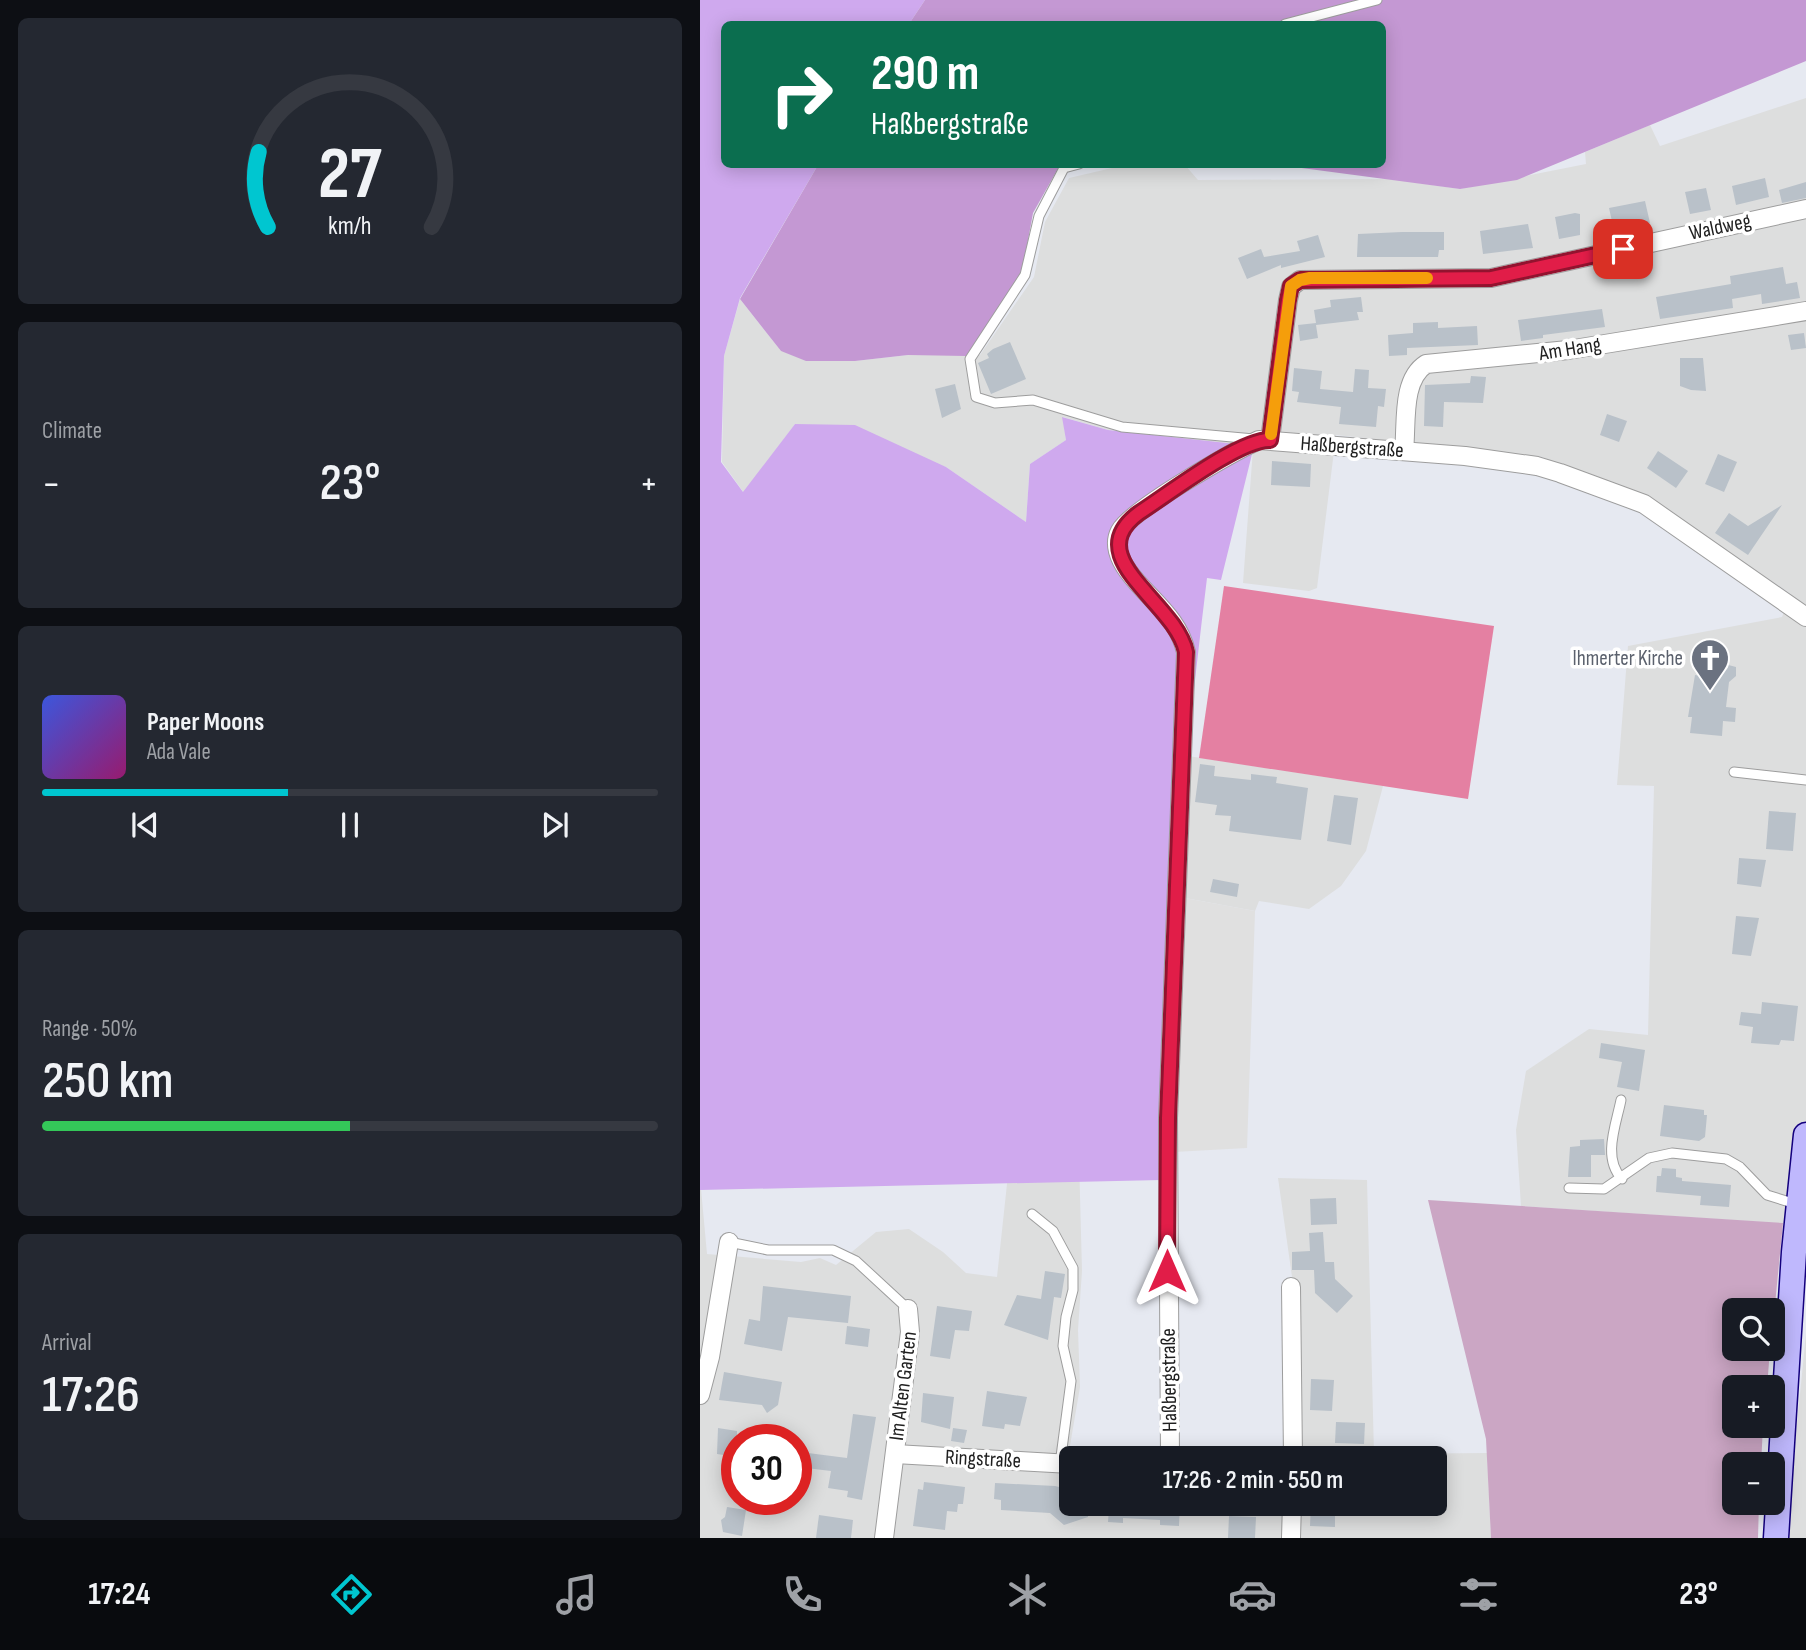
<!DOCTYPE html>
<html lang="en">
<head>
<meta charset="utf-8">
<style>
  :root { --surface:#171b24; --page:#242831; --text:#f1f3f6; --muted:#9ea1a6; --line:#363941; --accent:#00c6d0 }
  body { margin:0; font-family:"Sofia Sans Condensed",sans-serif; background:var(--page); color:var(--text); height:100vh; display:flex; flex-direction:column; font-size:26px; white-space:nowrap }
  * { box-sizing:border-box; margin:0 }
  p { font-size:23px; color:var(--muted) }
  .icon { flex:none; width:38px; height:38px; fill:none; stroke:currentColor; stroke-width:2; stroke-linecap:round; stroke-linejoin:round }
  .map { position:relative; flex:1; overflow:hidden }
  .sheet { display:flex; flex-direction:column; gap:18px; padding:18px; background:#0d0f14; width:700px }
  .sheet>* { flex:none }
  .top-card { position:absolute; left:21px; top:21px; width:665px; height:147px; border-radius:10px; box-shadow:0 4px 18px #0003; background:#0b6e4f; color:#fff; overflow:hidden }
  .buttons { position:absolute; left:1022px; top:1298px; display:grid; gap:14px }
  .buttons a { display:grid; place-items:center; width:63px; height:63px; border-radius:10px; background:var(--surface); box-shadow:0 4px 18px #0003; font-size:35px }
  .speed { position:absolute; left:21px; top:1424px; display:flex; gap:14px; font-size:35px; font-weight:700; text-align:center }
  .speed>* { display:grid; place-content:center; width:91px; height:91px; border-radius:50%; background:var(--surface); box-shadow:0 4px 18px #0003; line-height:1 }
  .speed .limit { border:10px solid #d22; background:#fff; color:#111 }
  .pin { position:absolute; display:grid; place-items:center; width:60px; height:60px; color:#fff; margin:-30px; border-radius:14px; box-shadow:0 4px 10px #0006 }
  .me { position:absolute; width:77px; margin:-38px; rotate:0deg; stroke-linejoin:round; filter:drop-shadow(0 0 5px #0008) }
  .turn { display:flex; align-items:center; gap:24px; height:147px; padding:0 35px; font-size:32px }
  .turn .icon { width:91px; height:91px; stroke-width:2.5 }
  .turn b { display:block; font-size:49px; line-height:60px }
  .big { font-size:52px; font-weight:600; line-height:1.1 }
  .sheet .card { flex:1; display:flex; flex-direction:column; justify-content:center; gap:10px; min-width:0; padding:0 24px; border-radius:10px; background:var(--page) }
  .sheet .dial { align-items:center; gap:0 }
  .dial svg { height:182px; overflow:visible; fill:none; stroke:var(--line); stroke-width:7; stroke-linecap:round; text-anchor:middle }
  .dial text { fill:var(--text); stroke:none }
  .song { display:flex; align-items:center; gap:21px }
  .cover { width:84px; height:84px; border-radius:10px; background:linear-gradient(135deg,hsl(230 70% 55%),hsl(320 70% 35%)) }
  .played { height:7px; border-radius:4px; background:linear-gradient(90deg,var(--accent) 40%,var(--line) 40%) }
  .keys { display:flex; justify-content:space-around; direction:ltr }
  .heat { display:flex; justify-content:space-between; align-items:center; font-size:38px; direction:ltr }
  .charge { height:10px; border-radius:5px; background:linear-gradient(90deg,#34c759 50%,var(--line) 0) }
  .trip { position:absolute; left:359px; top:1446px; width:388px; height:70px; border-radius:10px; background:var(--surface); box-shadow:0 4px 18px #0003; font-weight:600; line-height:70px; text-align:center }
  .tab-bar { display:flex; height:112px; justify-content:space-around; align-items:center; background:#090b0e; color:var(--muted) }
  .tab-bar .icon { width:49px; height:49px }
  .tab-bar .current { color:var(--accent) }
  .tab-bar b { font-size:32px; color:var(--text) }
  main { display:flex; flex:1; min-height:0 }
  .map>svg:first-child { display:block }
  .residential { fill:#dddede; fill-rule:evenodd }
  .grass { fill:#cfa9ee }
  .forest { fill:#c498d3 }
  .cemetery { fill:#cba6c4 }
  .pitch { fill:#e480a2 }
  .parking { fill:#e0e0e0 }
  .building { fill:#b9c1c9 }
  .lines { fill:none; stroke-linecap:round; stroke-linejoin:round }
  .lane-casing { stroke:#9d9d9d; stroke-width:11 }
  .street-casing { stroke:#9d9d9d; stroke-width:20 }
  .secondary-casing { stroke:#14007e; stroke-width:27 }
  .lane { stroke:#fff; stroke-width:9 }
  .street { stroke:#fff; stroke-width:18 }
  .secondary { stroke:#bfb8fd; stroke-width:24 }
  .route-casing { stroke:#92132f; stroke-width:18 }
  .route { stroke:#e11d48; stroke-width:12 }
  .slow { stroke:#f59e0b; stroke-width:12 }
  .labels { text-anchor:middle; dominant-baseline:central; stroke-width:7; stroke-linejoin:round; paint-order:stroke }
  .street-label { font-size:21px; fill:#202020; stroke:#fff }
  .worship-label { font-size:21px; fill:#5b616d; stroke:#fff; text-anchor:end }
</style>
</head>
<body>
<main>
<section class="sheet">
<div class="card dial"><svg viewBox="0 0 100 80">
<path d="M14 69A42 42 0 1 1 86 69"/>
<path d="M14 69A42 42 0 0 1 10 36" stroke="#00c6d0"/>
<text x="50" y="56" font-size="32" font-weight="700">27</text>
<text x="50" y="72" font-size="11">km/h</text>
</svg></div>
<div class="card"><p>Climate</p>
<div class="heat"><a>−</a><b class="big">23°</b><a>+</a></div>
</div>
<div class="card">
<div class="song"><i class="cover"></i><div><b>Paper Moons</b><p>Ada Vale</p></div></div>
<div class="played"></div>
<div class="keys"><svg class="icon" aria-label="previous" viewBox="0 0 24 24"><path d="M18 5L8 12l10 7zM5 5v14"/></svg><svg class="icon" aria-label="pause" viewBox="0 0 24 24"><path d="M8 5v14M16 5v14"/></svg><svg class="icon" aria-label="next" viewBox="0 0 24 24"><path d="M6 5l10 7-10 7zM19 5v14"/></svg></div>
</div>
<div class="card"><p>Range · 50%</p><b class="big">250 km</b><div class="charge"></div></div>
<div class="card"><p>Arrival</p><b class="big">17:26</b></div>
</section>
<div class="map">
<svg width="1106" height="1538" viewBox="0 0 1106 1538">
  <rect width="100%" height="100%" fill="#e6e9f1"/>
  <g class="residential">
    <path d="M 1106,98 L 1106,1225 L 821,1206 L 816,1130 L 826,1071 L 889,1029 L 948,1035 L 954,786 L 917,785 L 928,646 L 1082,617 L 1091,594 L 946,497 L 842,457 L 636,435 L 617,588 L 609,591 L 543,583 L 553,449 L 408,430 L 363,417 L 366,440 L 330,464 L 326,522 L 246,467 L 95,424 L 44,493 L 22,462 L 24,356 L 40,299 L 81,351 L 155,361 L 208,355 L 280,355 L 334,277 L 345,222 L 369,178 L 425,165 L 485,165 L 498,180 L 691,179 L 760,189 L 886,164 L 885,152 L 950,125 L 960,146 Z"/>
    <path d="M 488,756 L 683,786 L 666,851 L 641,886 L 609,909 L 559,901 L 555,911 L 485,898 Z"/>
    <path d="M 310,1156 L 379,1158 L 382,1271 L 378,1330 L 380,1387 L 365,1475 L 371,1476 L 371,1503 L 735,1503 L 735,1458 L 600,1458 L 597,1312 L 578,1178 L 667,1180 L 674,1454 L 787,1453 L 791,1538 L 0,1538 L 0,1178 L 7,1254 L 101,1262 L 120,1258 L 136,1265 L 176,1232 L 209,1229 L 243,1252 L 266,1273 L 297,1277 ZM 37,1440 L 96,1440 L 96,1500 L 37,1500 Z"/>
    <path d="M 1106,1333 L 1106,1538 L 1086,1538 L 1086,1537 Z"/>
  </g>
  <path class="grass" d="M 0,0 L 225,0 L 209,24 L 24,24 L 24,164 L 118,165 L 40,298 L 24,356 L 21,462 L 43,492 L 95,424 L 155,425 L 246,467 L 326,522 L 330,464 L 366,440 L 362,417 L 408,430 L 554,446 L 521,580 L 507,578 C 491,708 478,837 469,968 C 465,1039 459,1109 461,1180 L 0,1190 Z"/>
  <g class="forest">
    <path d="M 225,0 L 1106,0 L 1106,61 L 817,180 L 760,189 L 579,165 L 682,164 L 682,24 L 209,24 Z"/>
    <path d="M 118,165 L 360,165 L 333,213 L 322,273 L 266,356 L 208,355 L 155,361 L 106,361 L 81,351 L 40,299 Z"/>
  </g>
  <path class="cemetery" d="M 728,1200 L 1083,1223 L 1073,1325 L 1073,1311 L 1034,1311 L 1034,1349 L 1070,1349 L 1067,1388 L 1034,1388 L 1034,1426 L 1063,1426 L 1061,1465 L 1034,1465 L 1034,1503 L 1059,1503 L 1058,1538 L 791,1538 L 786,1439 Z"/>
  <path class="pitch" d="M 524,586 L 794,626 L 768,799 L 499,758 Z"/>
  <path class="parking" d="M 485,898 L 555,911 L 547,1148 L 474,1152 Z"/>
  <g class="building">
    <path d="M 1065,178 L 1069,197 L 1036,205 L 1032,186 Z"/>
    <path d="M 1106,182 L 1106,198 L 1082,203 L 1079,190 Z"/>
    <path d="M 1006,188 L 1011,210 L 990,214 L 985,192 Z"/>
    <path d="M 945,201 L 950,223 L 914,230 L 909,208 Z"/>
    <path d="M 875,213 L 880,214 L 880,235 L 859,239 L 855,217 Z"/>
    <path d="M 828,224 L 833,248 L 783,254 L 780,231 Z"/>
    <path d="M 702,232 L 744,232 L 744,250 L 739,250 L 738,257 L 657,257 L 658,234 Z"/>
    <path d="M 618,235 L 625,257 L 581,268 L 581,265 L 547,279 L 538,258 L 561,249 L 564,257 L 600,251 L 597,241 Z"/>
    <path d="M 1083,267 L 1086,284 L 1097,282 L 1100,298 L 1062,304 L 1061,294 L 1032,299 L 1033,308 L 960,319 L 956,297 L 1031,284 L 1030,276 Z"/>
    <path d="M 661,297 L 663,312 L 657,312 L 659,320 L 616,325 L 618,338 L 600,341 L 598,325 L 616,323 L 614,310 L 631,307 L 630,300 Z"/>
    <path d="M 902,309 L 905,327 L 843,335 L 843,338 L 821,341 L 818,320 Z"/>
    <path d="M 738,322 L 738,328 L 777,326 L 778,345 L 707,348 L 707,355 L 689,356 L 688,335 L 713,333 L 713,323 Z"/>
    <path d="M 1104,333 L 1106,348 L 1091,350 L 1088,335 Z"/>
    <path d="M 310,342 L 326,379 L 291,394 L 278,363 L 289,358 L 287,354 L 293,349 Z"/>
    <path d="M 980,358 L 1003,358 L 1006,391 L 991,390 L 980,386 Z"/>
    <path d="M 594,368 L 622,371 L 620,389 L 653,392 L 655,369 L 669,370 L 668,388 L 686,389 L 684,407 L 678,406 L 676,427 L 639,424 L 641,407 L 597,402 L 599,392 L 592,391 Z"/>
    <path d="M 771,376 L 786,377 L 783,403 L 744,402 L 743,427 L 724,426 L 725,385 L 770,383 Z"/>
    <path d="M 255,384 L 261,409 L 242,418 L 235,389 Z"/>
    <path d="M 907,414 L 927,421 L 919,442 L 900,435 Z"/>
    <path d="M 958,451 L 988,471 L 976,488 L 947,468 Z"/>
    <path d="M 1018,454 L 1037,462 L 1024,492 L 1005,484 Z"/>
    <path d="M 572,461 L 611,464 L 610,487 L 571,485 Z"/>
    <path d="M 1082,505 L 1048,555 L 1015,533 L 1029,513 L 1048,526 Z"/>
    <path d="M 1013,661 L 1036,667 L 1036,676 L 1029,682 L 1026,707 L 1036,708 L 1035,722 L 1023,721 L 1022,736 L 990,733 L 992,717 L 988,717 L 995,675 L 1001,676 L 1002,664 Z"/>
    <path d="M 500,764 L 515,766 L 514,776 L 551,780 L 551,774 L 577,777 L 576,783 L 608,788 L 601,840 L 529,831 L 531,816 L 515,815 L 517,805 L 495,802 Z"/>
    <path d="M 634,795 L 658,798 L 651,845 L 627,841 Z"/>
    <path d="M 1069,811 L 1096,813 L 1093,851 L 1066,849 Z"/>
    <path d="M 1039,858 L 1066,860 L 1061,887 L 1037,884 Z"/>
    <path d="M 513,879 L 539,884 L 537,897 L 510,892 Z"/>
    <path d="M 1036,916 L 1059,918 L 1051,956 L 1032,954 Z"/>
    <path d="M 1062,1002 L 1098,1006 L 1094,1041 L 1081,1040 L 1079,1045 L 1051,1043 L 1053,1027 L 1039,1025 L 1041,1012 L 1061,1014 Z"/>
    <path d="M 901,1043 L 945,1050 L 939,1091 L 917,1087 L 922,1062 L 899,1058 Z"/>
    <path d="M 964,1105 L 1004,1110 L 1004,1115 L 1007,1115 L 1005,1137 L 999,1141 L 960,1136 Z"/>
    <path d="M 904,1139 L 905,1155 L 891,1155 L 891,1177 L 868,1177 L 870,1147 L 880,1146 L 880,1140 Z"/>
    <path d="M 962,1168 L 976,1169 L 976,1177 L 982,1178 L 982,1181 L 1031,1185 L 1029,1207 L 1000,1205 L 1001,1196 L 956,1192 L 957,1176 L 961,1176 Z"/>
    <path d="M 636,1198 L 637,1224 L 611,1225 L 610,1199 Z"/>
    <path d="M 623,1232 L 625,1262 L 634,1262 L 635,1279 L 653,1296 L 637,1313 L 615,1293 L 614,1270 L 592,1270 L 592,1252 L 610,1251 L 609,1233 Z"/>
    <path d="M 345,1271 L 365,1274 L 361,1298 L 354,1297 L 348,1340 L 304,1325 L 317,1295 L 341,1299 Z"/>
    <path d="M 63,1286 L 151,1296 L 148,1323 L 88,1317 L 82,1351 L 44,1344 L 49,1319 L 60,1321 Z"/>
    <path d="M 237,1306 L 272,1311 L 269,1331 L 255,1330 L 250,1359 L 230,1356 Z"/>
    <path d="M 147,1326 L 170,1329 L 168,1347 L 145,1344 Z"/>
    <path d="M 24,1372 L 82,1382 L 78,1405 L 67,1413 L 62,1405 L 19,1400 Z"/>
    <path d="M 611,1379 L 634,1380 L 632,1411 L 610,1410 Z"/>
    <path d="M 287,1391 L 327,1397 L 320,1426 L 305,1424 L 304,1429 L 282,1426 Z"/>
    <path d="M 223,1393 L 254,1397 L 250,1429 L 221,1422 Z"/>
    <path d="M 153,1414 L 176,1417 L 162,1500 L 147,1497 L 148,1491 L 128,1488 L 131,1471 L 106,1468 L 108,1453 L 147,1458 Z"/>
    <path d="M 636,1422 L 665,1423 L 664,1444 L 635,1443 Z"/>
    <path d="M 18,1428 L 37,1431 L 37,1457 L 17,1454 Z"/>
    <path d="M 253,1428 L 267,1430 L 264,1443 L 251,1441 Z"/>
    <path d="M 224,1482 L 265,1487 L 263,1504 L 258,1504 L 257,1512 L 247,1511 L 245,1530 L 213,1526 L 218,1489 L 223,1490 Z"/>
    <path d="M 295,1483 L 355,1486 L 371,1490 L 371,1503 L 389,1503 L 388,1517 L 364,1525 L 350,1513 L 301,1510 L 301,1500 L 294,1499 Z"/>
    <path d="M 416,1503 L 480,1503 L 479,1526 L 460,1525 L 460,1520 L 423,1518 L 423,1523 L 408,1522 L 409,1508 L 416,1509 Z"/>
    <path d="M 611,1503 L 635,1503 L 635,1527 L 610,1526 Z"/>
    <path d="M 27,1507 L 46,1510 L 42,1536 L 23,1532 L 21,1520 L 25,1517 Z"/>
    <path d="M 119,1515 L 153,1520 L 151,1538 L 116,1538 Z"/>
    <path d="M 529,1516 L 556,1517 L 555,1538 L 528,1538 Z"/>
  </g>
  <g class="lines">
    <defs>
      <g id="lane">
        <path d="M 585,24 L 677,0"/>
        <path d="M 379,164 L 364,168 L 339,216 L 325,275 L 270,359 L 276,397 L 295,403 L 333,400 L 422,427 L 554,439"/>
        <path d="M 1034,772 L 1106,780"/>
        <path d="M 921,1100 C 916,1125 902,1158 922,1179"/>
        <path d="M 869,1188 L 904,1189 L 949,1158 L 972,1153 L 1026,1159 L 1040,1167 L 1067,1195 L 1096,1204"/>
        <path d="M 332,1214 L 353,1231 L 373,1268 L 373,1290 L 366,1317 L 363,1346 L 371,1381 L 360,1464"/>
        <path d="M 29,1242 L 68,1250 L 133,1250 L 156,1261 L 208,1309"/>
      </g>
      <g id="street">
        <path d="M 570,440 L 588,300 L 591,287 L 600,280 L 791,278 L 1106,209"/>
        <path d="M 704,451 C 707,424 701,380 726,364 L 868,350 L 1106,311"/>
        <path d="M 591,1287 L 593,1458"/>
        <path d="M 0,1395 L 10,1357 L 29,1242"/>
        <path d="M 195,1454 L 371,1464"/>
        <path d="M 470,1458 L 468,1118 L 486,652 C 478,616 448,599 428,571 C 419,559 413,544 420,531 C 431,510 534,451 559,440 L 765,456 L 837,466 L 860,473 L 944,504 L 1106,617"/>
        <path d="M 184,1538 L 210,1332 L 208,1309"/>
        <path d="M 591,1538 L 592,1503"/>
      </g>
      <path id="secondary" d="M 1076,1538 L 1094,1252 L 1106,1135"/>
    </defs>
    <use href="#lane" class="lane-casing"/>
    <use href="#street" class="street-casing"/>
    <use href="#secondary" class="secondary-casing"/>
    <use href="#lane" class="lane"/>
    <use href="#street" class="street"/>
    <use href="#secondary" class="secondary"/>
  </g>
  <g class="lines">
    <defs>
      <path id="route" d="M 467,1271 L 468,1118 L 486,652 C 475,601 378,558 439,513 C 467,495 540,439 570,440 L 588,300 L 591,286 L 600,280 L 791,278 L 923,249"/>
    </defs>
    <use href="#route" class="route-casing"/>
    <use href="#route" class="route"/>
    <path class="slow" d="M 571,434 L 591,286 L 600,280 L 610,278 L 727,278"/>
  </g>
  <defs>
    <symbol id="church-pin" viewBox="-11 -11 22 30"><path d="M0 17L-7.5 6A9.5 9.5 0 1 1 7.5 6Z" fill="#6b7280" stroke="#fff"/><path d="M-1.2-6h2.4v3.5h3.3v2.4h-3.3V6h-2.4V-.1h-3.3v-2.4h3.3Z" fill="#fff"/></symbol>
  </defs>
  <g fill-rule="evenodd">
    <use href="#church-pin" x="988" y="636" width="44" height="60"/>
  </g>
  <g class="labels">
    <g class="street-label">
      <text transform="translate(1020 227) rotate(-12)">Waldweg</text>
      <text transform="translate(870 349) rotate(-9)">Am Hang</text>
      <text transform="translate(652 447) rotate(4)">Haßbergstraße</text>
      <text transform="translate(469 1380) rotate(-91)">Haßbergstraße</text>
      <text transform="translate(203 1386) rotate(-83)">Im Alten Garten</text>
      <text transform="translate(283 1459) rotate(3)">Ringstraße</text>
    </g>
    <g class="worship-label">
      <text x="983" y="658">Ihmerter Kirche</text>
    </g>
  </g>
</svg>
<div class="buttons">
<a><svg class="icon" aria-label="search" viewBox="0 0 24 24"><circle cx="10" cy="10" r="6"/><path d="M15 15l6 6"/></svg></a>
<a>+</a>
<a>−</a>
</div>
<div class="speed"><div class="limit">30</div></div>
<div class="pin" style="left:923px;top:249px;background:#d93025"><svg class="icon" aria-label="arrive" viewBox="0 0 24 24"><path d="M6 21V4h12l-3 4 3 4H6"/></svg></div>
<svg class="me" style="left:467px;top:1271px" viewBox="-20 -20 40 40"><path d="M0-17L14 15 0 8-14 15z" fill="#e11d48" stroke="#fff" stroke-width="4"/></svg>
<div class="trip">17:26 · 2 min · 550 m</div>
<div class="top-card">
<div class="turn"><svg class="icon" aria-label="right" viewBox="0 0 24 24"><path d="M7 20v-9h11M14 6l5 5-5 5"/></svg><div><b>290 m</b>Haßbergstraße</div></div>
</div>
</div>
</main>
<nav class="tab-bar">
<b>17:24</b>
<svg class="icon current" aria-label="directions" viewBox="0 0 24 24"><path d="M12 3l9 9-9 9-9-9zM9 14v-3h6M13 9l2 2-2 2"/></svg>
<svg class="icon" aria-label="music" viewBox="0 0 24 24"><path d="M9 18V5l10-2v13"/><circle cx="6" cy="18" r="3"/><circle cx="16" cy="16" r="3"/></svg>
<svg class="icon" aria-label="phone" viewBox="0 0 24 24"><path d="M5 4h4l2 5-3 2q2 4 5 5l2-3 5 2v4C11 20 4 13 5 4z"/></svg>
<svg class="icon" aria-label="climate" viewBox="0 0 24 24"><path d="M12 3v18M4 7l16 10M4 17L20 7"/></svg>
<svg class="icon" aria-label="car" viewBox="0 0 24 24"><path d="M5 17H2v-5l4-1 3-4h7l3 4 3 1v5h-3M9 17h6M6 11h13"/><circle cx="7" cy="17" r="2"/><circle cx="17" cy="17" r="2"/></svg>
<svg class="icon" aria-label="filters" viewBox="0 0 24 24"><path d="M4 7h16M4 17h16"/><circle cx="9" cy="7" r="2"/><circle cx="15" cy="17" r="2"/></svg>
<b>23°</b>
</nav>
</body>
</html>
